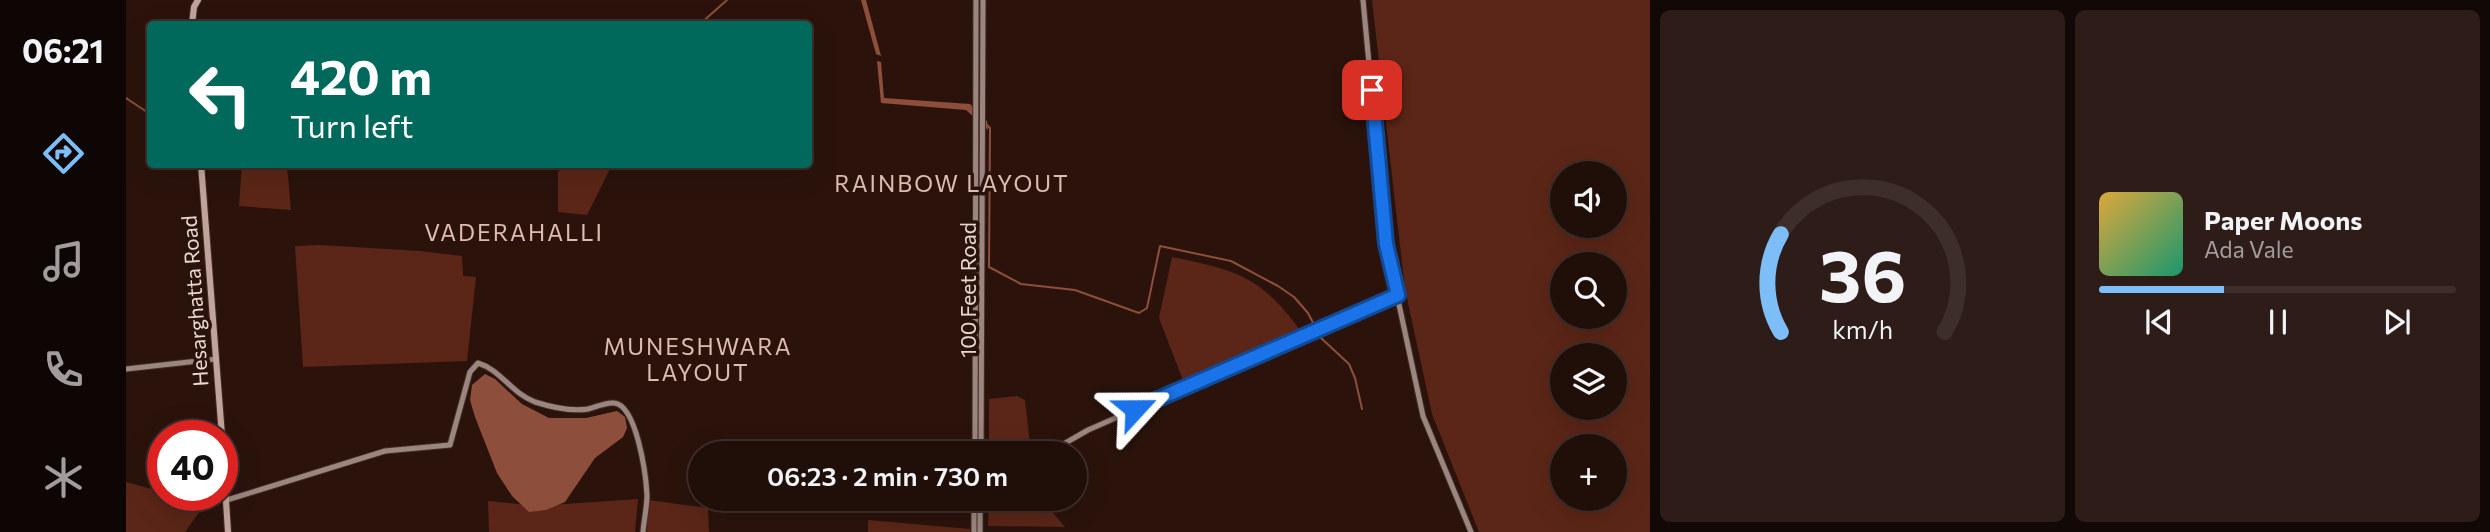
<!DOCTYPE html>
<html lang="en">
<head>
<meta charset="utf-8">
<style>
  :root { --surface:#200e09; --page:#2d1c17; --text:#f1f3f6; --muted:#a29c9c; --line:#3d2e2a; --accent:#7dbef9 }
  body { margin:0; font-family:Commissioner,sans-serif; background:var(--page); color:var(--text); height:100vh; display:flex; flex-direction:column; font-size:26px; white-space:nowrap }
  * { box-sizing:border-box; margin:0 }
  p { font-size:23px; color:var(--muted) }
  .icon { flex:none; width:38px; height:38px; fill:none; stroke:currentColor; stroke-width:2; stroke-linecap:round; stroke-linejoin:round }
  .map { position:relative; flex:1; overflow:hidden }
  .side { display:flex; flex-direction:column; gap:10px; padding:10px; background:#120805; width:840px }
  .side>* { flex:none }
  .top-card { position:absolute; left:21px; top:21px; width:665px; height:147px; border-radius:7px; box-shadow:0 7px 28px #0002,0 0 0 2px var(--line); background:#00695c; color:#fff; overflow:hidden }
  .buttons { position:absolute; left:1424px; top:161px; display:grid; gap:14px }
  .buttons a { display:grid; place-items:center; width:77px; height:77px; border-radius:50%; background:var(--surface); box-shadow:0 7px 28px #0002,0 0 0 2px var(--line); font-size:35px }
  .speed { position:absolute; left:21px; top:420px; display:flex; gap:14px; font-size:35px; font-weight:700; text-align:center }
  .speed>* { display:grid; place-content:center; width:91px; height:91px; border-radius:50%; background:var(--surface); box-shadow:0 7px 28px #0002,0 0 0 2px var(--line); line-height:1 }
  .speed .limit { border:10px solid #d22; background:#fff; color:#111 }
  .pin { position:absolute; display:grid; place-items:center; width:60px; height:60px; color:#fff; margin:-30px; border-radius:14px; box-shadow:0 4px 10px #0006 }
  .me { position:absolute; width:77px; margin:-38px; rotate:66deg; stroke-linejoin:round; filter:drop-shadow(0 0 5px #0008) }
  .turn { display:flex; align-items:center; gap:24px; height:147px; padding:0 28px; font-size:32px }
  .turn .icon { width:91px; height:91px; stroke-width:2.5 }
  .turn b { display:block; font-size:49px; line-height:60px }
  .side .card { flex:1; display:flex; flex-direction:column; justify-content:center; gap:10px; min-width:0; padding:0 24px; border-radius:10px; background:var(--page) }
  .side .dial { align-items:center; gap:0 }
  .dial svg { height:182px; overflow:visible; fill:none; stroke:var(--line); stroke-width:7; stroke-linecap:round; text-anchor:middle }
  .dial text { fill:var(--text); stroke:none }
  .song { display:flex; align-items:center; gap:21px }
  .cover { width:84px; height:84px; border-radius:10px; background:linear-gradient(135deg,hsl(40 70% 55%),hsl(160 70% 35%)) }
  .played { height:7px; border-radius:4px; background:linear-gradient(90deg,var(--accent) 35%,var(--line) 35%) }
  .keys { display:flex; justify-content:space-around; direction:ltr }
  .side .tiles { flex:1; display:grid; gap:10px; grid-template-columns:repeat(2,1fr) }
  .trip { position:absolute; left:562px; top:441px; width:399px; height:70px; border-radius:35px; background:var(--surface); box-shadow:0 7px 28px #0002,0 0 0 2px var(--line); font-weight:600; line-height:70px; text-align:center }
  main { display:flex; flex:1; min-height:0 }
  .dock { display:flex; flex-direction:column; width:126px; justify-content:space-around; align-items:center; background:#0d0604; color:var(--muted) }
  .dock .icon { width:49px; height:49px }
  .dock .on { color:var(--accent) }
  .dock b { font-size:32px; color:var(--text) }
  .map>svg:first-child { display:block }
  .green { fill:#5b2617; fill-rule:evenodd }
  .water { fill:#8e4e3c }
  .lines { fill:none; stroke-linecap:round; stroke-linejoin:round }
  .stream { stroke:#8e4e3c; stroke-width:2 }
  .secondary-casing { stroke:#462e28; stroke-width:7 }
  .primary-casing { stroke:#462e28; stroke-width:8 }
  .secondary { stroke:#9b857f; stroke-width:5 }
  .primary { stroke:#c0a49c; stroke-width:6 }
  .route-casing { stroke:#114b97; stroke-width:18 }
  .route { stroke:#1a73e8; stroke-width:12 }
  .labels { text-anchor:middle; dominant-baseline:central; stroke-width:7; stroke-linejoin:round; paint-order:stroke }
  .street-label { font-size:21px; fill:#e9d7d2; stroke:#2b130c }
  .neighbourhood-label { font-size:23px; letter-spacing:2px; fill:#ddbcb2; stroke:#2b130c }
</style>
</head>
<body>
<main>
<nav class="dock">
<b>06:21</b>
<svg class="icon on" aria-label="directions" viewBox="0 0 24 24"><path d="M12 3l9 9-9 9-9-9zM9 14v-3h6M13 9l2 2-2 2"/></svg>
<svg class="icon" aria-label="music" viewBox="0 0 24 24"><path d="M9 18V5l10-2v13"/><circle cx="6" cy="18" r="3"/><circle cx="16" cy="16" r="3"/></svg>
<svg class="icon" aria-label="phone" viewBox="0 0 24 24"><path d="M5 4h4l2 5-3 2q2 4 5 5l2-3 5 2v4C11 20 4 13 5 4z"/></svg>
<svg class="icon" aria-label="climate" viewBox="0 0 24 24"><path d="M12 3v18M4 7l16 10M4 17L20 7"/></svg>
</nav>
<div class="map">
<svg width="1524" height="532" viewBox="0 0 1524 532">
  <rect width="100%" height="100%" fill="#2b130c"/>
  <g class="green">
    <path d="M 1246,0 L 1524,0 L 1524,532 L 1353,532 L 1306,414 L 1279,289 ZM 1437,173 L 1489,173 L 1489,226 L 1437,226 ZM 1437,264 L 1489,264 L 1489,317 L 1437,317 ZM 1437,355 L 1489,355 L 1489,408 L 1437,408 ZM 1437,446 L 1489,446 L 1489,499 L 1437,499 Z"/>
    <path d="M 116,164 L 161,165 L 165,210 L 113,206 Z"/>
    <path d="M 443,164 L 486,165 L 461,215 L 432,212 L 432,172 Z"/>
    <path d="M 194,245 L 294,251 L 336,256 L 337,276 L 350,277 L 341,361 L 177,367 L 169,246 Z"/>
    <path d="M 1046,257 C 1110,270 1134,276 1174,330 L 1058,383 L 1033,318 Z"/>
    <path d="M 891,396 L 899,400 L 905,453 L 863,453 L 863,399 Z"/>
    <path d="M 0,482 L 37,492 L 37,495 L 48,495 L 79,504 L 59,532 L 0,532 Z"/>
    <path d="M 512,499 L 509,532 L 363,532 L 362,501 L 411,506 Z"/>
    <path d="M 863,499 L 915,499 L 939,527 L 862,526 Z"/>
    <path d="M 522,500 L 582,508 L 583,532 L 521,532 Z"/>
    <path d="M 742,520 L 844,529 L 844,532 L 742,532 Z"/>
  </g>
  <g class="water">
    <path d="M 735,0 L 740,0 L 755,56 L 750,54 Z"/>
    <path d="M 751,61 L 755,62 L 758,98 L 844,104 L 861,121 L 862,130 L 840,110 L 755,103 Z"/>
    <path d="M 359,374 L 369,379 L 396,404 L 423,418 L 460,418 L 491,411 L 499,417 L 501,428 L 497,437 L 469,458 L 439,502 L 420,510 L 403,512 L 386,496 L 371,473 L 349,417 L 344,400 L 346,385 Z"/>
  </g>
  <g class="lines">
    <g class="stream">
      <path d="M 574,24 L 601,0"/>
      <path d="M 0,98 L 21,112"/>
      <path d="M 860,124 L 864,128 L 863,267 L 895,284 L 949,290 L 1013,313 L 1021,308 L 1034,246 L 1105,261 L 1152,286 L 1168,297 L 1182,313 L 1195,338 L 1223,364 L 1229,378 L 1236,409"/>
    </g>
    <defs>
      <g id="secondary">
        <path d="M 1237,0 L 1260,244 L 1297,416 L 1345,532"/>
        <path d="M 0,369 L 90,359"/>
        <path d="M 849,453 L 850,0"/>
        <path d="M 855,453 L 857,0"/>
        <path d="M 922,453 L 962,430 L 1272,295"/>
        <path d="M 101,500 L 259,451 L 324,445 L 344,372 L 352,363 C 375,370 385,393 409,402 C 425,407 445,412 462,409 C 470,407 480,402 488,403 C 511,405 520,476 521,495 C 521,507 518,520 517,532"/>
        <path d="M 848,532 L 848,499"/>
        <path d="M 854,532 L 854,499"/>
      </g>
      <g id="primary">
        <path d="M 66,24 L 68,7 L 72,0"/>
        <path d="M 75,164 L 96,436"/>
        <path d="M 96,439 L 102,532"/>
      </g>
    </defs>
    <use href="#secondary" class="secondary-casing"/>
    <use href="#primary" class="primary-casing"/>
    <use href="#secondary" class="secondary"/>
    <use href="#primary" class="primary"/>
  </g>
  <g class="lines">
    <defs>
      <path id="route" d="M 1009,409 L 1272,295 L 1260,244 L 1246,90"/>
    </defs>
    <use href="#route" class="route-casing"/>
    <use href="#route" class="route"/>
  </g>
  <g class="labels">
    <g class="street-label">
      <text transform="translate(841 290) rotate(-90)">100 Feet Road</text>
      <text transform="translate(68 301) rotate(-94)">Hesarghatta Road</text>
    </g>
    <g class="neighbourhood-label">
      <text x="826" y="183">RAINBOW LAYOUT</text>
      <text x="388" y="232">VADERAHALLI</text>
      <text x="572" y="346">MUNESHWARA<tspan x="572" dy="26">LAYOUT</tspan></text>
    </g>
  </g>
</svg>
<div class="buttons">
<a><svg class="icon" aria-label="sound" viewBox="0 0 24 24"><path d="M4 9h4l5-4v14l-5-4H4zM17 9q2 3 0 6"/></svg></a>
<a><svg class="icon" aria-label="search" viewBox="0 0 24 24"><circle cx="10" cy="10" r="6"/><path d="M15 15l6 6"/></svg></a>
<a><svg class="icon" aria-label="layers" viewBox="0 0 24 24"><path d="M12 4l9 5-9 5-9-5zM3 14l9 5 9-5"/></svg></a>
<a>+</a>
</div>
<div class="speed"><div class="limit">40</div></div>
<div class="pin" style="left:1246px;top:90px;background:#d93025"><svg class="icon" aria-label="arrive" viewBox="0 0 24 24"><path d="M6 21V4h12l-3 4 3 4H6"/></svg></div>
<svg class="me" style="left:1009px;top:409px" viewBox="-20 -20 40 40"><path d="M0-17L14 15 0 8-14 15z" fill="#1a73e8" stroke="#fff" stroke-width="4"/></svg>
<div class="trip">06:23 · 2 min · 730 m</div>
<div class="top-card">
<div class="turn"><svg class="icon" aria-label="left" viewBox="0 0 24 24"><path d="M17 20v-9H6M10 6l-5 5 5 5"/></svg><div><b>420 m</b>Turn left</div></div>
</div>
</div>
<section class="side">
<div class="tiles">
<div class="card dial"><svg viewBox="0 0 100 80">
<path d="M14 69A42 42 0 1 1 86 69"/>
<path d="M14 69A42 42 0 0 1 14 26" stroke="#7dbef9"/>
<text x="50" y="56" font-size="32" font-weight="700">36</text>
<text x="50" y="72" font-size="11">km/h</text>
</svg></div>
<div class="card">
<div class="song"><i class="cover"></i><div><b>Paper Moons</b><p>Ada Vale</p></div></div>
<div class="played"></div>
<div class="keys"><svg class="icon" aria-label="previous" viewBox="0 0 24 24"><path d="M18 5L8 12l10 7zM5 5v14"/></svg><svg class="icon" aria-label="pause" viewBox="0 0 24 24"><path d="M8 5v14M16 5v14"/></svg><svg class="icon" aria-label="next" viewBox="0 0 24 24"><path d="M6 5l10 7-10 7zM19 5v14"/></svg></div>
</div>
</div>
</section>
</main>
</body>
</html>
